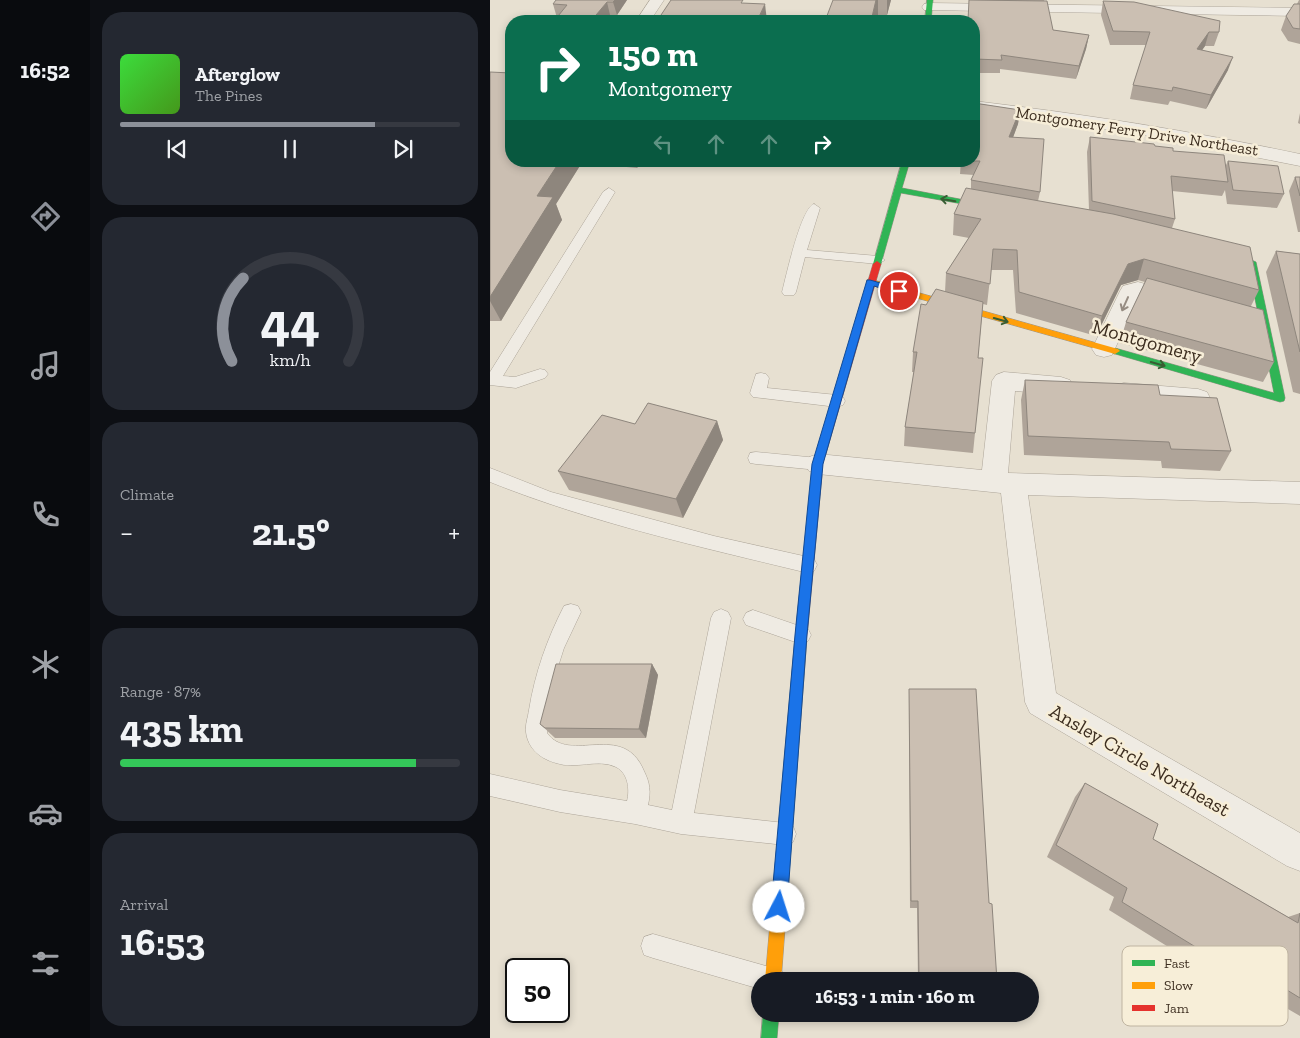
<!DOCTYPE html>
<html lang="en">
<head>
<meta charset="utf-8">
<style>
  :root { --surface:#171b24; --page:#242831; --text:#f1f3f6; --muted:#9ea1a6; --line:#363941; --accent:#8c9099 }
  body { margin:0; font-family:"Zilla Slab",serif; background:var(--page); color:var(--text); height:100vh; display:flex; flex-direction:column; font-size:19px; white-space:nowrap }
  * { box-sizing:border-box; margin:0 }
  p { font-size:16px; color:var(--muted) }
  .icon { flex:none; width:28px; height:28px; fill:none; stroke:currentColor; stroke-width:2; stroke-linecap:round; stroke-linejoin:round }
  .map { position:relative; flex:1; overflow:hidden }
  .details { display:flex; flex-direction:column; gap:12px; padding:12px; background:#0d0f14; width:400px }
  .details>* { flex:none }
  .banner { position:absolute; left:15px; top:15px; width:475px; height:152px; border-radius:20px; box-shadow:0 2px 8px #0003; background:#0b6e4f; color:#fff; overflow:hidden }
  .speed { position:absolute; left:15px; top:958px; display:flex; gap:10px; font-size:25px; font-weight:700; text-align:center }
  .speed>* { display:grid; place-content:center; width:65px; height:65px; border-radius:50%; background:var(--surface); box-shadow:0 2px 8px #0003; line-height:1 }
  .speed .limit { border:2px solid #111; border-radius:8px; background:#fff; color:#111 }
  .pin { position:absolute; display:grid; place-items:center; width:42px; height:42px; color:#fff; margin:-21px; border:2px solid #fff; border-radius:50%; box-shadow:0 1px 5px #0007 }
  .me { position:absolute; width:55px; margin:-28px; rotate:5deg; stroke-linejoin:round; filter:drop-shadow(0 0 4px #0008) }
  .turn { display:flex; align-items:center; gap:18px; height:105px; padding:0 20px; font-size:22px }
  .turn .icon { width:65px; height:65px; stroke-width:2.5 }
  .turn b { display:block; font-size:35px; line-height:42px }
  .lanes { display:flex; align-items:center; height:48px; padding:0 20px; background:#0003; justify-content:center; gap:25px; direction:ltr }
  .lanes .off { opacity:.35 }
  .big { font-size:38px; font-weight:800; line-height:1.1 }
  .details .tile { flex:1; display:flex; flex-direction:column; justify-content:center; gap:8px; min-width:0; padding:0 18px; border-radius:20px; background:var(--page) }
  .details .dial { align-items:center; gap:0 }
  .dial svg { height:130px; overflow:visible; fill:none; stroke:var(--line); stroke-width:7; stroke-linecap:round; text-anchor:middle }
  .dial text { fill:var(--text); stroke:none }
  .song { display:flex; align-items:center; gap:15px }
  .cover { width:60px; height:60px; border-radius:8px; background:linear-gradient(135deg,hsl(120 70% 55%),hsl(100 70% 35%)) }
  .played { height:5px; border-radius:2px; background:linear-gradient(90deg,var(--accent) 75%,var(--line) 75%) }
  .keys { display:flex; justify-content:space-around; direction:ltr }
  .heat { display:flex; justify-content:space-between; align-items:center; font-size:28px; direction:ltr }
  .charge { height:8px; border-radius:4px; background:linear-gradient(90deg,#34c759 87%,var(--line) 0) }
  .trip { position:absolute; left:261px; top:972px; width:288px; height:50px; border-radius:25px; background:var(--surface); box-shadow:0 2px 8px #0003; font-weight:800; line-height:50px; text-align:center }
  main { display:flex; flex:1; min-height:0 }
  .tabs { display:flex; flex-direction:column; width:90px; justify-content:space-around; align-items:center; background:#090b0e; color:var(--muted) }
  .tabs .icon { width:35px; height:35px }
  .tabs .active { color:var(--accent) }
  .tabs b { font-size:22px; color:var(--text) }
  .map>svg:first-child { display:block }
  .lines { fill:none; stroke-linecap:round; stroke-linejoin:round }
  .lane-casing { stroke:#ada599; stroke-width:1 }
  .street-casing { stroke:#ada599; stroke-width:1 }
  .fast-casing { stroke:#9c958a; stroke-width:1 }
  .slow-casing { stroke:#9c958a; stroke-width:1 }
  .jam-casing { stroke:#9c958a; stroke-width:1 }
  .lane { fill:#efebe3; fill-rule:evenodd }
  .street { fill:#efebe3; fill-rule:evenodd }
  .fast { fill:#30b455; fill-rule:evenodd }
  .slow { fill:#ff9f0a; fill-rule:evenodd }
  .jam { fill:#e5322d; fill-rule:evenodd }
  .wall { fill:#afa499 }
  .shaded-wall { fill:#8e867d }
  .building { fill:#cbbfb2; stroke:#8e867d }
  .oneway { stroke:#385d33 }
  .oneway2 { stroke:#968c82 }
  .route { fill:#1a73e8; stroke:#114b97 }
  .labels { text-anchor:middle; dominant-baseline:central; stroke-width:5; stroke-linejoin:round; paint-order:stroke }
  .far-street-label { font-size:16px; fill:#3d2e20; stroke:#f7eed8 }
  .street-label { font-size:20px; fill:#3d2e20; stroke:#f7eed8 }
  .key { fill:#f7eed8; stroke:#bfb4a1; stroke-width:1 }
  .key-label { font-size:14px; fill:#3d2e20 }
</style>
</head>
<body>
<main>
<nav class="tabs">
<b>16:52</b>
<svg class="icon active" aria-label="directions" viewBox="0 0 24 24"><path d="M12 3l9 9-9 9-9-9zM9 14v-3h6M13 9l2 2-2 2"/></svg>
<svg class="icon" aria-label="music" viewBox="0 0 24 24"><path d="M9 18V5l10-2v13"/><circle cx="6" cy="18" r="3"/><circle cx="16" cy="16" r="3"/></svg>
<svg class="icon" aria-label="phone" viewBox="0 0 24 24"><path d="M5 4h4l2 5-3 2q2 4 5 5l2-3 5 2v4C11 20 4 13 5 4z"/></svg>
<svg class="icon" aria-label="climate" viewBox="0 0 24 24"><path d="M12 3v18M4 7l16 10M4 17L20 7"/></svg>
<svg class="icon" aria-label="car" viewBox="0 0 24 24"><path d="M5 17H2v-5l4-1 3-4h7l3 4 3 1v5h-3M9 17h6M6 11h13"/><circle cx="7" cy="17" r="2"/><circle cx="17" cy="17" r="2"/></svg>
<svg class="icon" aria-label="filters" viewBox="0 0 24 24"><path d="M4 7h16M4 17h16"/><circle cx="9" cy="7" r="2"/><circle cx="15" cy="17" r="2"/></svg>
</nav>
<section class="details">
<div class="tile">
<div class="song"><i class="cover"></i><div><b>Afterglow</b><p>The Pines</p></div></div>
<div class="played"></div>
<div class="keys"><svg class="icon" aria-label="previous" viewBox="0 0 24 24"><path d="M18 5L8 12l10 7zM5 5v14"/></svg><svg class="icon" aria-label="pause" viewBox="0 0 24 24"><path d="M8 5v14M16 5v14"/></svg><svg class="icon" aria-label="next" viewBox="0 0 24 24"><path d="M6 5l10 7-10 7zM19 5v14"/></svg></div>
</div>
<div class="tile dial"><svg viewBox="0 0 100 80">
<path d="M14 69A42 42 0 1 1 86 69"/>
<path d="M14 69A42 42 0 0 1 21 18" stroke="#8c9099"/>
<text x="50" y="56" font-size="32" font-weight="700">44</text>
<text x="50" y="72" font-size="11">km/h</text>
</svg></div>
<div class="tile"><p>Climate</p>
<div class="heat"><a>−</a><b class="big">21.5°</b><a>+</a></div>
</div>
<div class="tile"><p>Range · 87%</p><b class="big">435 km</b><div class="charge"></div></div>
<div class="tile"><p>Arrival</p><b class="big">16:53</b></div>
</section>
<div class="map">
<svg width="810" height="1038" viewBox="0 0 810 1038">
  <rect width="100%" height="100%" fill="#e7e0d1"/>
  <g class="lines">
    <defs>
      <g id="lane">
        <path d="M 119,188 L 125,192 L 13,376 L 25,377 L 50,369 L 55,370 L 58,374 L 55,378 L 26,388 L 0,385 L 0,372 L 113,192 Z"/>
        <path d="M 324,204 L 330,208 L 317,250 L 388,256 L 395,260 L 388,264 L 315,257 L 306,292 L 304,295 L 294,295 L 292,292 C 296,277 311,207 324,204 Z"/>
        <path d="M 271,373 L 276,374 L 279,378 L 277,388 L 347,395 L 353,397 L 355,401 L 353,405 L 347,407 L 263,397 L 260,393 L 266,374 Z"/>
        <path d="M 266,452 L 328,458 L 334,459 L 336,464 L 334,469 L 328,470 L 266,464 L 260,463 L 258,458 L 260,453 Z"/>
        <path d="M 0,468 L 61,492 L 224,536 L 318,557 L 324,559 L 327,565 L 324,571 L 318,573 C 211,547 102,523 0,482 Z"/>
        <path d="M 81,604 L 88,606 L 91,612 L 74,648 L 66,673 L 57,733 C 80,765 133,720 154,771 C 160,783 161,792 158,805 L 182,810 L 221,618 L 224,612 L 231,609 L 238,612 L 241,618 L 204,813 L 295,823 L 303,826 L 306,834 L 303,842 L 295,845 L 191,834 L 145,824 L 70,812 L 0,796 L 0,774 L 70,790 L 137,801 C 140,789 138,773 126,767 C 108,758 85,770 66,763 C 51,759 38,749 36,732 C 35,725 38,717 39,710 C 45,673 57,639 74,606 Z"/>
        <path d="M 263,610 L 318,629 L 321,635 L 318,641 L 311,644 L 256,625 L 253,619 L 256,613 Z"/>
        <path d="M 163,934 L 283,968 L 292,971 L 295,980 L 270,981 L 270,989 L 163,958 L 154,955 L 151,946 L 154,937 Z"/>
      </g>
      <g id="street">
        <path d="M 160,0 L 174,0 L 160,21 L 146,21 Z"/>
        <path d="M 439,3 L 810,8 L 810,16 L 434,10 L 432,7 L 434,4 Z"/>
        <path d="M 484,101 C 594,114 702,131 810,154 L 810,166 L 648,134 L 484,111 Z"/>
        <path d="M 648,282 L 695,295 L 698,300 L 695,305 L 687,307 L 649,297 L 622,355 L 614,357 L 606,355 L 602,349 L 630,291 L 633,286 Z"/>
        <path d="M 514,372 L 571,377 L 580,380 L 583,386 L 580,392 L 571,395 L 525,391 L 518,473 L 810,482 L 810,504 L 538,495 L 566,693 L 810,833 L 810,871 L 797,866 L 540,713 L 535,702 L 511,493 L 328,474 L 319,471 L 315,464 L 319,457 L 328,454 L 492,470 L 502,381 L 506,375 Z"/>
        <path d="M 634,383 L 708,389 L 717,392 L 720,398 L 717,404 L 708,407 L 634,401 L 625,398 L 622,392 L 625,386 Z"/>
      </g>
      <g id="fast">
        <path d="M 437,0 L 443,0 L 441,21 L 435,21 Z"/>
        <path d="M 412,161 L 420,161 L 412,188 L 506,206 L 510,208 L 506,210 L 411,193 L 391,264 L 390,266 L 384,266 L 383,264 Z"/>
        <path d="M 754,257 L 766,262 L 795,398 L 794,401 L 790,402 L 622,353 L 622,349 L 625,348 L 784,393 L 758,264 L 750,260 Z"/>
        <path d="M 273,1014 L 289,1014 L 287,1038 L 271,1038 Z"/>
      </g>
      <g id="slow">
        <path d="M 380,279 L 628,349 L 630,351 L 625,354 L 377,284 L 377,280 Z"/>
        <path d="M 311,631 L 315,633 L 317,637 L 291,981 L 275,981 L 305,637 L 307,633 Z"/>
      </g>
      <path id="jam" d="M 387,261 L 391,264 L 333,464 L 317,637 L 315,641 L 311,643 L 307,641 L 305,637 L 323,464 L 383,264 Z"/>
    </defs>
    <use href="#lane" class="lane-casing"/>
    <use href="#street" class="street-casing"/>
    <use href="#fast" class="fast-casing"/>
    <use href="#slow" class="slow-casing"/>
    <use href="#jam" class="jam-casing"/>
    <use href="#lane" class="lane"/>
    <use href="#street" class="street"/>
    <use href="#fast" class="fast"/>
    <use href="#slow" class="slow"/>
    <use href="#jam" class="jam"/>
  </g>
  <g class="wall">
    <path d="M 137,0 L 127,15 L 67,18 L 63,4 Z"/>
    <path d="M 343,0 L 401,0 L 397,15 L 388,15 Z"/>
    <path d="M 479,0 L 554,0 L 563,30 L 599,35 L 596,49 L 586,79 L 510,69 L 510,73 L 484,73 L 484,21 Z"/>
    <path d="M 809,0 L 810,0 L 810,44 L 798,41 L 791,30 L 796,16 L 807,4 Z"/>
    <path d="M 613,1 L 729,32 L 724,46 L 715,46 L 712,50 L 738,70 L 716,109 L 680,101 L 678,105 L 640,99 L 643,85 L 656,45 L 620,45 L 611,15 Z"/>
    <path d="M 0,72 L 21,161 L 151,161 L 147,168 L 95,163 L 91,164 L 66,204 L 72,220 L 11,321 L 0,321 Z"/>
    <path d="M 484,103 L 530,110 L 528,124 L 523,137 L 550,192 L 548,201 L 599,210 L 597,152 L 600,137 L 665,146 L 683,151 L 736,165 L 738,161 L 794,194 L 787,208 L 737,204 L 735,190 L 732,196 L 682,191 L 685,219 L 682,228 L 769,290 L 761,306 L 784,362 L 773,382 L 630,343 L 636,322 L 655,282 L 648,280 L 631,285 L 606,336 L 526,313 L 523,270 L 501,270 L 497,305 L 493,304 L 488,358 L 485,433 L 483,453 L 414,446 L 415,427 L 424,372 L 422,372 L 423,352 L 436,305 L 455,292 L 456,273 L 479,238 L 463,235 L 464,214 L 481,189 L 481,180 L 484,175 L 470,174 L 471,161 L 484,161 Z"/>
    <path d="M 810,113 L 810,124 L 808,123 Z"/>
    <path d="M 805,177 L 810,177 L 810,232 L 808,232 L 799,191 Z"/>
    <path d="M 786,251 L 810,254 L 810,394 L 803,392 L 776,272 Z"/>
    <path d="M 535,380 L 670,395 L 741,451 L 730,471 L 672,468 L 671,461 L 534,455 L 531,400 Z"/>
    <path d="M 227,421 L 233,440 L 193,518 L 79,490 L 68,471 L 145,424 Z"/>
    <path d="M 162,664 L 168,675 L 156,738 L 65,738 L 50,724 Z"/>
    <path d="M 419,689 L 499,903 L 507,981 L 428,981 L 427,908 L 420,908 Z"/>
    <path d="M 595,783 L 663,839 L 798,917 L 810,913 L 810,1016 L 786,1002 L 770,1004 L 619,910 L 624,897 L 557,857 L 585,797 Z"/>
    <path d="M 429,1014 L 508,1014 L 504,1015 L 429,1015 Z"/>
  </g>
  <g class="shaded-wall">
    <path d="M 125,0 L 137,0 L 127,15 L 123,2 Z"/>
    <path d="M 386,0 L 388,0 L 388,15 L 387,21 L 381,21 Z"/>
    <path d="M 397,0 L 401,0 L 397,15 Z"/>
    <path d="M 117,2 L 120,15 L 115,21 L 101,21 Z"/>
    <path d="M 275,4 L 277,21 L 267,21 Z"/>
    <path d="M 719,32 L 715,46 L 703,63 L 707,49 Z"/>
    <path d="M 599,35 L 596,49 L 586,79 L 589,66 Z"/>
    <path d="M 743,57 L 738,70 L 716,109 L 721,95 Z"/>
    <path d="M 530,110 L 528,124 L 518,151 L 519,137 Z"/>
    <path d="M 70,161 L 95,161 L 95,163 L 91,164 L 66,204 L 72,220 L 11,321 L 0,301 L 0,297 L 47,196 Z"/>
    <path d="M 145,161 L 151,161 L 147,168 Z"/>
    <path d="M 654,259 L 648,280 L 631,285 L 606,336 L 612,316 L 638,264 Z"/>
    <path d="M 227,421 L 233,440 L 193,518 L 186,499 Z"/>
    <path d="M 162,664 L 168,675 L 156,738 L 149,729 Z"/>
  </g>
  <g class="building">
    <path d="M 66,0 L 125,0 L 123,2 L 117,2 L 101,21 L 64,21 L 77,5 L 63,4 Z"/>
    <path d="M 181,0 L 253,0 L 251,3 L 275,4 L 267,21 L 167,21 Z"/>
    <path d="M 343,0 L 386,0 L 381,21 L 335,21 Z"/>
    <path d="M 479,0 L 557,1 L 563,30 L 599,35 L 589,66 L 511,55 L 512,60 L 484,59 L 484,21 L 478,21 Z"/>
    <path d="M 613,1 L 644,2 L 730,21 L 729,32 L 719,32 L 707,49 L 743,57 L 721,95 L 683,87 L 682,91 L 643,85 L 660,32 L 623,31 Z"/>
    <path d="M 804,4 L 810,4 L 810,29 L 803,28 L 796,16 Z"/>
    <path d="M 0,72 L 21,73 L 21,161 L 70,161 L 47,196 L 63,197 L 0,297 Z"/>
    <path d="M 484,103 L 530,110 L 519,137 L 554,139 L 550,192 L 481,180 L 490,161 L 484,161 Z"/>
    <path d="M 600,137 L 664,144 L 665,146 L 683,148 L 683,151 L 734,155 L 738,182 L 681,176 L 685,219 L 602,201 Z"/>
    <path d="M 738,161 L 788,166 L 794,194 L 743,190 Z"/>
    <path d="M 805,177 L 810,177 L 810,196 Z"/>
    <path d="M 476,188 L 623,214 L 760,247 L 769,290 L 654,259 L 638,264 L 612,316 L 529,292 L 527,250 L 503,249 L 500,284 L 456,273 L 491,219 L 464,214 Z"/>
    <path d="M 786,251 L 810,254 L 810,352 Z"/>
    <path d="M 657,278 L 773,310 L 784,362 L 636,322 Z"/>
    <path d="M 446,289 L 493,302 L 488,358 L 493,358 L 485,433 L 415,427 L 427,352 L 423,352 L 431,304 L 436,305 Z"/>
    <path d="M 535,380 L 668,385 L 670,395 L 727,398 L 741,451 L 681,449 L 679,442 L 538,436 Z"/>
    <path d="M 158,403 L 227,421 L 186,499 L 68,471 L 112,415 L 145,424 Z"/>
    <path d="M 66,664 L 162,664 L 149,729 L 55,728 L 50,724 Z"/>
    <path d="M 419,689 L 486,689 L 499,903 L 502,904 L 507,981 L 429,981 L 428,901 L 421,901 Z"/>
    <path d="M 595,783 L 668,824 L 663,839 L 808,923 L 810,913 L 810,998 L 797,990 L 794,1001 L 632,902 L 637,888 L 566,845 Z"/>
  </g>
  <defs><path id="oneway-shaft" d="M-6 0H5M1.5-3L5.5 0L1.5 3" fill="none" stroke-width="1.6" stroke-linecap="round" stroke-linejoin="round" transform="scale(1.25)"/></defs>
  <g class="oneway">
    <use href="#oneway-shaft" transform="translate(458 200) rotate(-170)"/>
    <use href="#oneway-shaft" transform="translate(511 320) rotate(16)"/>
    <use href="#oneway-shaft" transform="translate(668 364) rotate(16)"/>
  </g>
  <use class="oneway2" href="#oneway-shaft" transform="translate(635 304) rotate(114)"/>
  <path class="route" d="M 377,280 L 380,280 L 412,289 L 414,291 L 409,294 L 384,286 L 333,464 L 317,635 L 297,907 L 294,912 L 289,915 L 284,912 L 281,907 L 305,635 L 322,464 Z"/>
  <g class="labels">
    <g class="far-street-label">
      <text transform="translate(647 131) rotate(9)">Montgomery Ferry Drive Northeast</text>
    </g>
    <g class="street-label">
      <text transform="translate(657 341) rotate(16)">Montgomery</text>
      <text transform="translate(650 760) rotate(30)">Ansley Circle Northeast</text>
    </g>
  </g>
  <rect x="632" y="946" width="166" height="80" rx="8" class="key"/>
  <rect x="642" y="960" width="23" height="6" fill="#30b455"/>
  <rect x="642" y="982" width="23" height="7" fill="#ff9f0a"/>
  <rect x="642" y="1005" width="23" height="6" fill="#e5322d"/>
  <g class="key-label">
    <text x="674" y="968">Fast</text>
    <text x="674" y="990">Slow</text>
    <text x="674" y="1013">Jam</text>
  </g>
</svg>
<div class="speed"><div class="limit">50</div></div>
<div class="pin" style="left:409px;top:291px;background:#d93025"><svg class="icon" aria-label="arrive" viewBox="0 0 24 24"><path d="M6 21V4h12l-3 4 3 4H6"/></svg></div>
<svg class="me" style="left:289px;top:907px" viewBox="-20 -20 40 40"><circle r="19" fill="#fff"/><path d="M0-13L10 11 0 6-10 11z" fill="#1a73e8"/></svg>
<div class="trip">16:53 · 1 min · 160 m</div>
<div class="banner">
<div class="turn"><svg class="icon" aria-label="right" viewBox="0 0 24 24"><path d="M7 20v-9h11M14 6l5 5-5 5"/></svg><div><b>150 m</b>Montgomery</div></div>
<div class="lanes"><svg class="icon off" aria-label="left" viewBox="0 0 24 24"><path d="M17 20v-9H6M10 6l-5 5 5 5"/></svg><svg class="icon off" aria-label="ahead" viewBox="0 0 24 24"><path d="M12 20V5M6 11l6-6 6 6"/></svg><svg class="icon off" aria-label="ahead" viewBox="0 0 24 24"><path d="M12 20V5M6 11l6-6 6 6"/></svg><svg class="icon" aria-label="right" viewBox="0 0 24 24"><path d="M7 20v-9h11M14 6l5 5-5 5"/></svg></div>
</div>
</div>
</main>
</body>
</html>
